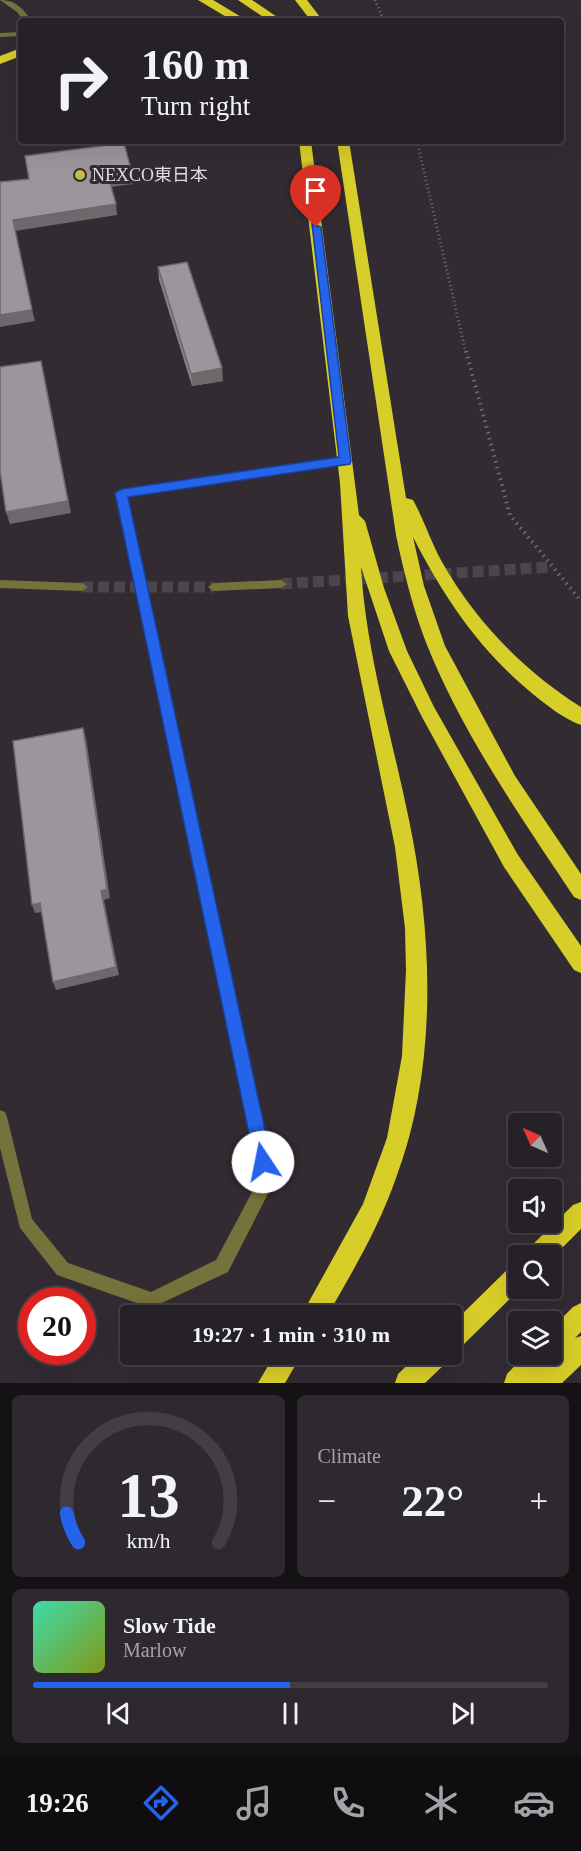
<!DOCTYPE html>
<html lang="en">
<head>
<meta charset="utf-8">
<style>
  :root { --surface:#262126; --page:#2e292e; --text:#f1f3f6; --muted:#a4a3a7; --line:#423e43; --accent:#2563eb }
  body { margin:0; font-family:"Times New Roman","Noto Sans JP",serif; background:var(--page); color:var(--text); height:100vh; display:flex; flex-direction:column; font-size:22px; white-space:nowrap }
  * { box-sizing:border-box; margin:0 }
  p { font-size:20px; color:var(--muted) }
  .icon { flex:none; width:33px; height:33px; fill:none; stroke:currentColor; stroke-width:2; stroke-linecap:round; stroke-linejoin:round }
  .map { position:relative; height:1383px; overflow:hidden }
  .details { display:flex; flex-direction:column; gap:12px; padding:12px; background:#151215; flex:1 }
  .details>* { flex:none }
  .top-card { position:absolute; left:18px; top:18px; width:546px; height:126px; border-radius:6px; box-shadow:0 6px 24px #0002,0 0 0 2px var(--line); background:#262126; color:var(--text); overflow:hidden }
  .needle { width:39px; rotate:315deg }
  .tools { position:absolute; left:508px; top:1113px; display:grid; gap:12px }
  .tools a { display:grid; place-items:center; width:54px; height:54px; border-radius:6px; background:var(--surface); box-shadow:0 6px 24px #0002,0 0 0 2px var(--line); font-size:30px }
  .speed { position:absolute; left:18px; top:1287px; display:flex; gap:12px; font-size:30px; font-weight:700; text-align:center }
  .speed>* { display:grid; place-content:center; width:78px; height:78px; border-radius:50%; background:var(--surface); box-shadow:0 6px 24px #0002,0 0 0 2px var(--line); line-height:1 }
  .speed .limit { border:9px solid #d22; background:#fff; color:#111 }
  .pin { position:absolute; display:grid; place-items:center; width:51px; height:51px; color:#fff; margin:-62px -26px; border-radius:50% 50% 50% 0; rotate:-45deg; box-shadow:0 0 6px #0007 }
  .pin .icon { rotate:45deg }
  .me { position:absolute; width:66px; margin:-33px; rotate:349deg; stroke-linejoin:round; filter:drop-shadow(0 0 4px #0008) }
  .turn { display:flex; align-items:center; gap:21px; height:126px; padding:0 24px; font-size:27px }
  .turn .icon { width:78px; height:78px; stroke-width:2.5 }
  .turn b { display:block; font-size:42px; line-height:51px }
  .big { font-size:45px; font-weight:700; line-height:1.1 }
  .details .card { flex:1; display:flex; flex-direction:column; justify-content:center; gap:9px; min-width:0; padding:0 21px; border-radius:9px; background:var(--page) }
  .details .dial { align-items:center; gap:0 }
  .dial svg { height:156px; overflow:visible; fill:none; stroke:var(--line); stroke-width:7; stroke-linecap:round; text-anchor:middle }
  .dial text { fill:var(--text); stroke:none }
  .song { display:flex; align-items:center; gap:18px }
  .cover { width:72px; height:72px; border-radius:9px; background:linear-gradient(135deg,hsl(160 70% 55%),hsl(70 70% 35%)) }
  .played { height:6px; border-radius:3px; background:linear-gradient(90deg,var(--accent) 50%,var(--line) 50%) }
  .keys { display:flex; justify-content:space-around; direction:ltr }
  .heat { display:flex; justify-content:space-between; align-items:center; font-size:33px; direction:ltr }
  .details .tiles { flex:1; display:grid; gap:12px; grid-template-columns:1fr 1fr }
  .card:last-child { grid-column:span 2 }
  .trip { position:absolute; left:120px; top:1305px; width:342px; height:60px; border-radius:6px; background:var(--surface); box-shadow:0 6px 24px #0002,0 0 0 2px var(--line); font-weight:700; line-height:60px; text-align:center }
  .tab-bar { display:flex; height:96px; justify-content:space-around; align-items:center; background:#0f0d0f; color:var(--muted) }
  .tab-bar .icon { width:42px; height:42px }
  .tab-bar .active { color:var(--accent) }
  .tab-bar b { font-size:27px; color:var(--text) }
  .map>svg:first-child { display:block }
  .lines { fill:none; stroke-linecap:round; stroke-linejoin:round }
  .minor-tunnel { stroke:#4c464c; stroke-width:11; stroke-dasharray:11 5; stroke-linecap:butt }
  .path-far1 { stroke:#716c71; stroke-width:3; stroke-dasharray:1 3; stroke-linecap:butt }
  .path { stroke:#716c71; stroke-width:4; stroke-dasharray:1.5 4.5; stroke-linecap:butt }
  .service { fill:#75723b; fill-rule:evenodd }
  .minor { fill:#75723b; fill-rule:evenodd }
  .motorway { fill:#d8ce29; fill-rule:evenodd }
  .wall { fill:#878086 }
  .shaded-wall { fill:#6e686d }
  .building { fill:#9d959c; stroke:#6e686d; stroke-width:1.5 }
  .route { fill:#2563eb; stroke:#184099; stroke-width:1.5 }
  .poi-dot { fill:#c5bc3d; stroke:#322c32; stroke-width:2 }
  .labels { text-anchor:middle; dominant-baseline:central; stroke-width:6; stroke-linejoin:round; paint-order:stroke }
  .far-poi-label { font-size:18px; fill:#dfdbde; stroke:#322c32; text-anchor:start }
</style>
</head>
<body>
<div class="map">
<svg width="581" height="1383" viewBox="0 0 581 1383">
  <rect width="100%" height="100%" fill="#322c32"/>
  <g class="lines">
    <g class="minor-tunnel">
      <path d="M 281,584 L 552,567"/>
      <path d="M 82,587 L 214,587"/>
    </g>
    <g class="path-far1">
      <path d="M 375,0 L 384,21"/>
      <path d="M 417,141 L 466,353"/>
    </g>
    <path class="path" d="M 466,351 L 510,515 L 581,601"/>
    <g class="service">
      <path d="M 0,0 C 16,0 23,9 32,21 L 24,21 L 17,12 Z"/>
      <path d="M 21,32 L 21,36 L 0,37 L 0,33 Z"/>
      <path d="M 345,457 L 350,461 L 345,465 L 127,496 L 275,1180 L 228,1272 L 151,1308 L 57,1275 L 20,1228 L 0,1148 L 0,1110 L 5,1112 L 7,1117 L 32,1219 L 68,1263 L 151,1292 L 216,1260 L 259,1179 L 116,493 L 121,489 Z"/>
    </g>
    <g class="minor">
      <path d="M 0,580 L 82,583 L 88,587 L 82,591 L 0,588 Z"/>
      <path d="M 281,580 L 287,584 L 281,588 L 214,591 L 208,587 L 214,583 Z"/>
    </g>
    <g class="motorway">
      <path d="M 198,0 L 213,0 L 248,21 L 233,21 Z"/>
      <path d="M 238,0 L 252,0 L 283,21 L 269,21 Z"/>
      <path d="M 295,0 L 307,0 L 323,21 L 311,21 Z"/>
      <path d="M 21,48 L 21,56 L 0,64 L 0,56 Z"/>
      <path d="M 299,141 L 311,141 L 359,515 L 365,521 L 384,588 L 407,651 L 434,707 L 518,855 L 581,946 L 581,973 L 574,970 L 504,867 L 422,717 L 389,651 L 361,567 C 366,653 392,736 409,820 C 433,936 438,1066 396,1178 C 379,1227 353,1271 327,1316 L 301,1316 L 363,1204 L 387,1138 L 402,1056 L 406,970 L 405,928 L 395,847 L 348,616 L 340,483 Z"/>
      <path d="M 337,141 L 349,141 L 406,498 L 413,500 C 424,520 431,542 442,562 C 476,622 524,671 581,707 L 581,725 C 564,719 548,706 534,695 C 481,652 444,598 413,537 L 424,586 L 445,646 L 515,776 L 581,874 L 581,900 L 574,897 C 521,817 463,735 427,645 C 413,609 404,573 396,535 Z"/>
      <path d="M 581,1202 L 581,1229 L 552,1258 L 526,1256 L 529,1248 L 573,1205 Z"/>
      <path d="M 519,1262 L 521,1288 L 460,1348 L 452,1352 L 452,1324 L 511,1266 Z"/>
      <path d="M 581,1303 L 581,1332 L 575,1338 L 581,1336 L 581,1365 L 562,1383 L 504,1383 L 507,1374 L 526,1354 L 552,1354 L 552,1328 L 573,1307 Z"/>
      <path d="M 275,1354 L 302,1354 L 285,1383 L 258,1383 Z"/>
      <path d="M 419,1354 L 449,1354 L 446,1363 L 425,1383 L 395,1383 L 398,1374 Z"/>
    </g>
  </g>
  <path class="wall" d="M 158,267 L 223,381 L 192,386 L 159,280 Z"/>
  <g class="shaded-wall">
    <path d="M 132,173 L 133,184 L 110,187 L 108,176 Z"/>
    <path d="M 116,204 L 117,215 L 15,231 L 13,220 Z"/>
    <path d="M 32,310 L 35,321 L 0,327 L 0,315 Z"/>
    <path d="M 222,368 L 223,381 L 192,386 L 191,374 Z"/>
    <path d="M 44,374 L 71,513 L 10,524 L 6,512 Z"/>
    <path d="M 83,728 L 86,738 L 110,898 L 104,900 L 119,975 L 56,990 L 53,982 L 101,891 Z"/>
    <path d="M 40,903 L 43,912 L 35,913 L 32,905 Z"/>
  </g>
  <g class="building">
    <path d="M 124,143 L 132,173 L 108,176 L 116,204 L 13,220 L 32,310 L 0,315 L 0,182 L 29,179 L 25,156 Z"/>
    <path d="M 187,262 L 222,368 L 191,374 L 158,267 Z"/>
    <path d="M 41,361 L 68,501 L 6,512 L 0,471 L 0,367 Z"/>
    <path d="M 83,728 L 107,889 L 101,891 L 116,967 L 53,982 L 40,903 L 32,905 L 13,741 Z"/>
  </g>
  <path class="route" d="M 312,224 L 321,227 L 351,461 L 350,464 L 128,497 L 272,1162 L 269,1169 L 263,1171 L 257,1169 L 255,1162 L 115,493 L 122,489 L 339,457 Z"/>
  <circle class="poi-dot" cx="80" cy="175" r="6"/>
  <g class="labels">
    <g class="far-poi-label">
      <text x="92" y="175">NEXCO東日本</text>
    </g>
  </g>
</svg>
<div class="tools">
<a><svg class="needle" viewBox="-14 -14 28 28"><path d="M0-13l5 13h-10z" fill="#e53935"/><path d="M0 13l5-13h-10z" fill="#a4a3a7"/></svg></a>
<a><svg class="icon" aria-label="sound" viewBox="0 0 24 24"><path d="M4 9h4l5-4v14l-5-4H4zM17 9q2 3 0 6"/></svg></a>
<a><svg class="icon" aria-label="search" viewBox="0 0 24 24"><circle cx="10" cy="10" r="6"/><path d="M15 15l6 6"/></svg></a>
<a><svg class="icon" aria-label="layers" viewBox="0 0 24 24"><path d="M12 4l9 5-9 5-9-5zM3 14l9 5 9-5"/></svg></a>
</div>
<div class="speed"><div class="limit">20</div></div>
<div class="pin" style="left:316px;top:227px;background:#d93025"><svg class="icon" aria-label="arrive" viewBox="0 0 24 24"><path d="M6 21V4h12l-3 4 3 4H6"/></svg></div>
<svg class="me" style="left:263px;top:1162px" viewBox="-20 -20 40 40"><circle r="19" fill="#fff"/><path d="M0-13L10 11 0 6-10 11z" fill="#2563eb"/></svg>
<div class="trip">19:27 · 1 min · 310 m</div>
<div class="top-card">
<div class="turn"><svg class="icon" aria-label="right" viewBox="0 0 24 24"><path d="M7 20v-9h11M14 6l5 5-5 5"/></svg><div><b>160 m</b>Turn right</div></div>
</div>
</div>
<section class="details">
<div class="tiles">
<div class="card dial"><svg viewBox="0 0 100 80">
<path d="M14 69A42 42 0 1 1 86 69"/>
<path d="M14 69A42 42 0 0 1 8 54" stroke="#2563eb"/>
<text x="50" y="56" font-size="32" font-weight="700">13</text>
<text x="50" y="72" font-size="11">km/h</text>
</svg></div>
<div class="card"><p>Climate</p>
<div class="heat"><a>−</a><b class="big">22°</b><a>+</a></div>
</div>
<div class="card">
<div class="song"><i class="cover"></i><div><b>Slow Tide</b><p>Marlow</p></div></div>
<div class="played"></div>
<div class="keys"><svg class="icon" aria-label="previous" viewBox="0 0 24 24"><path d="M18 5L8 12l10 7zM5 5v14"/></svg><svg class="icon" aria-label="pause" viewBox="0 0 24 24"><path d="M8 5v14M16 5v14"/></svg><svg class="icon" aria-label="next" viewBox="0 0 24 24"><path d="M6 5l10 7-10 7zM19 5v14"/></svg></div>
</div>
</div>
</section>
<nav class="tab-bar">
<b>19:26</b>
<svg class="icon active" aria-label="directions" viewBox="0 0 24 24"><path d="M12 3l9 9-9 9-9-9zM9 14v-3h6M13 9l2 2-2 2"/></svg>
<svg class="icon" aria-label="music" viewBox="0 0 24 24"><path d="M9 18V5l10-2v13"/><circle cx="6" cy="18" r="3"/><circle cx="16" cy="16" r="3"/></svg>
<svg class="icon" aria-label="phone" viewBox="0 0 24 24"><path d="M5 4h4l2 5-3 2q2 4 5 5l2-3 5 2v4C11 20 4 13 5 4z"/></svg>
<svg class="icon" aria-label="climate" viewBox="0 0 24 24"><path d="M12 3v18M4 7l16 10M4 17L20 7"/></svg>
<svg class="icon" aria-label="car" viewBox="0 0 24 24"><path d="M5 17H2v-5l4-1 3-4h7l3 4 3 1v5h-3M9 17h6M6 11h13"/><circle cx="7" cy="17" r="2"/><circle cx="17" cy="17" r="2"/></svg>
</nav>
</body>
</html>
